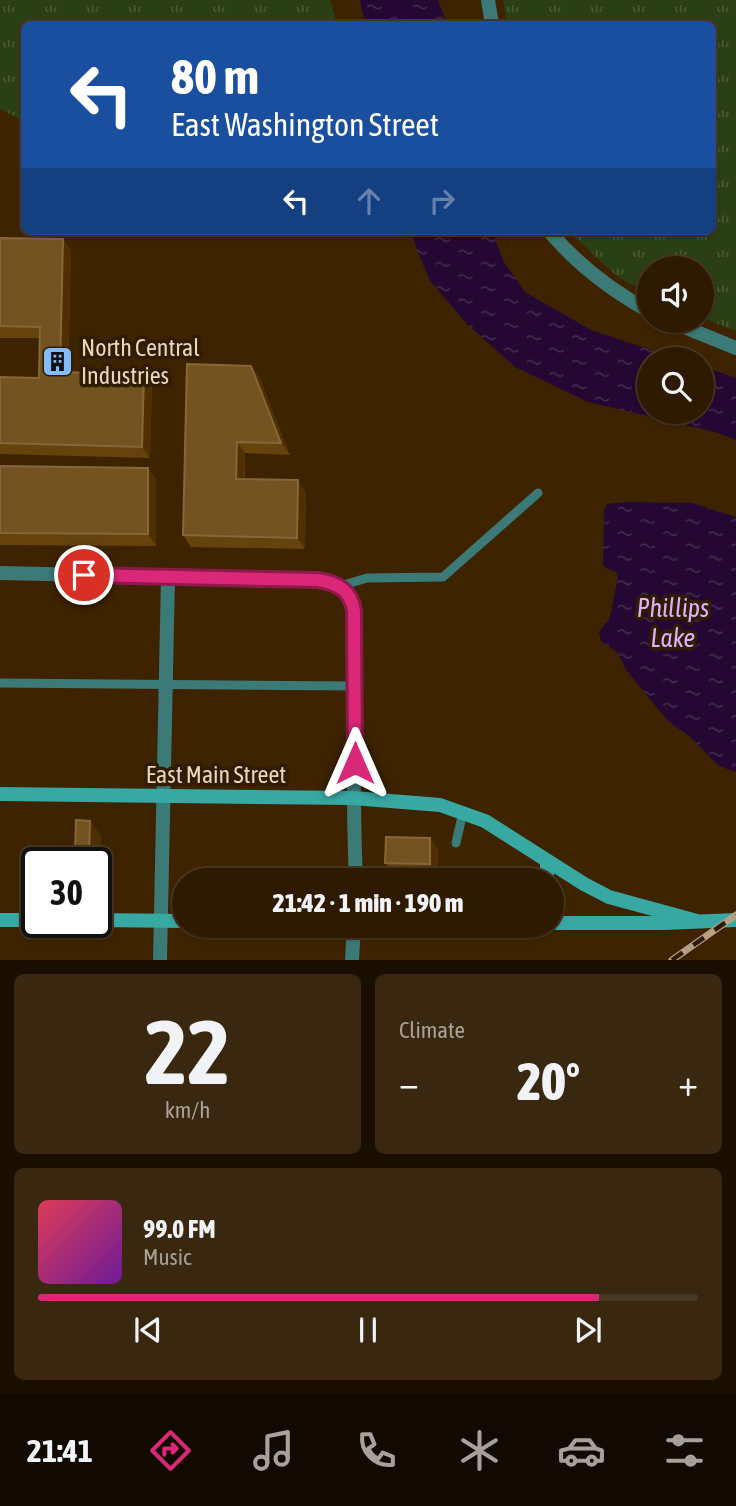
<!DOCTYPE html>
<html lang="en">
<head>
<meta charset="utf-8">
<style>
  :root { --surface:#2e1a00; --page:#3a270f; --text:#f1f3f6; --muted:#a7a199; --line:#493822; --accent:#db2777 }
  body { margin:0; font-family:"Asap Condensed",sans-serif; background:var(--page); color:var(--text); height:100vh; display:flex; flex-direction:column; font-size:26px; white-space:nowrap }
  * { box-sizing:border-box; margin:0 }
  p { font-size:23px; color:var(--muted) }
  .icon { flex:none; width:38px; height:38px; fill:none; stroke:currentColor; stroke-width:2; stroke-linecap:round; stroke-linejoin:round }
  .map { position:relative; height:960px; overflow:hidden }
  .sheet { display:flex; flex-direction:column; gap:14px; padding:14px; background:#190e00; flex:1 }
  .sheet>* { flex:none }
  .guide { position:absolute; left:21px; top:21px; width:695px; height:214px; border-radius:10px; box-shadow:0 2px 5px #0004,0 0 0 2px var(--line); background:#1a4fa0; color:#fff; overflow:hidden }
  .tools { position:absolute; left:637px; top:256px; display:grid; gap:14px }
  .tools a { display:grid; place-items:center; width:77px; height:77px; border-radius:50%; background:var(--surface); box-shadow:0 2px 5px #0004,0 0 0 2px var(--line); font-size:35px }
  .speed { position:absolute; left:21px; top:847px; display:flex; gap:14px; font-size:35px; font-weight:700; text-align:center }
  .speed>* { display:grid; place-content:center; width:91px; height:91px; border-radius:50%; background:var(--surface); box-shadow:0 2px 5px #0004,0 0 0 2px var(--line); line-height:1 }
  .speed .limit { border:4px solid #111; border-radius:10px; background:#fff; color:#111 }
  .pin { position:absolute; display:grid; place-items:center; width:60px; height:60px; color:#fff; margin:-30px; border:4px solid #fff; border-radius:50%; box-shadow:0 2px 7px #0007 }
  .me { position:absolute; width:77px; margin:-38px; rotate:0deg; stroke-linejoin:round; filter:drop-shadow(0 0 5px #0008) }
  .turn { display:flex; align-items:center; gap:24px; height:147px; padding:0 35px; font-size:32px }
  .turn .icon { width:91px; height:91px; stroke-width:2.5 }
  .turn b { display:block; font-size:49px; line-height:60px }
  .lanes { display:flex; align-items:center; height:66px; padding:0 35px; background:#0003; justify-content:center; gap:35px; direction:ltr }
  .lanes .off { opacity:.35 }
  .big { font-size:52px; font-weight:800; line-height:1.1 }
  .sheet .widget { flex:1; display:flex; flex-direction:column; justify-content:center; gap:10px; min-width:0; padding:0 24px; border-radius:10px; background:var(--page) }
  .sheet .dial { align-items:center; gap:0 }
  .dial b { font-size:91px; line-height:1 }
  .song { display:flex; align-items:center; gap:21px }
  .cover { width:84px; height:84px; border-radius:10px; background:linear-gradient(135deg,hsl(350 70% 55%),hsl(280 70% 35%)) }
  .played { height:7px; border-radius:4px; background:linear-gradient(90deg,var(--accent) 85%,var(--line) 85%) }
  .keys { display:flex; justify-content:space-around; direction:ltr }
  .heat { display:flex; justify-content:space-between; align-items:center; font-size:38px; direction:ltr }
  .sheet .tiles { flex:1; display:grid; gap:14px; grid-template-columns:1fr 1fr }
  .widget:last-child { grid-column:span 2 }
  .trip { position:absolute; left:172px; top:868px; width:392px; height:70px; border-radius:35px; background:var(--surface); box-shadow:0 2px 5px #0004,0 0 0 2px var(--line); font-weight:800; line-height:70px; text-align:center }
  .tabs { display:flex; height:112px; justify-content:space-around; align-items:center; background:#120a00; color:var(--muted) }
  .tabs .icon { width:49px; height:49px }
  .tabs .active { color:var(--accent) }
  .tabs b { font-size:32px; color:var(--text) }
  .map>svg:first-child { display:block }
  .park { fill:url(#park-tufts) }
  .water { fill:url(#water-ripples) }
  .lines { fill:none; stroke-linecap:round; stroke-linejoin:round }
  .service { stroke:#3b7a77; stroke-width:9 }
  .minor { stroke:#3b7a77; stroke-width:14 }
  .secondary { stroke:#38a8a3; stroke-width:14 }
  .rail-casing { stroke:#b6a084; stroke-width:7 }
  .rail { stroke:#2f1c03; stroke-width:4.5; stroke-dasharray:13; stroke-linecap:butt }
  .wall { fill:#65430d }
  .shaded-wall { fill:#4f3000 }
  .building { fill:#735320; stroke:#866739; stroke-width:2 }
  .route-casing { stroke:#8e194d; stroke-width:18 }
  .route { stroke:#db2777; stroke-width:12 }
  .labels { text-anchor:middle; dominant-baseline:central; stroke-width:7; stroke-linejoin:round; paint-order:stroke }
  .poi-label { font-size:24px; fill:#ead5bd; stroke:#2f1c03; text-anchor:start }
  .street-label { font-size:24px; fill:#ead5bd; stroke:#2f1c03 }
  .water-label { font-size:26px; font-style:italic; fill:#deb0fc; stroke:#2f1c03 }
</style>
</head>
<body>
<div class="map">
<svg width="736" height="960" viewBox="0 0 736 960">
  <defs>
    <pattern id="park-tufts" width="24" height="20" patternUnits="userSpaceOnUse" patternTransform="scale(1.75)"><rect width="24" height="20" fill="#2a3f13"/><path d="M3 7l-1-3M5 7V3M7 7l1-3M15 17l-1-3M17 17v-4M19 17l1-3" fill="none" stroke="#495a33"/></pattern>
    <pattern id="water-ripples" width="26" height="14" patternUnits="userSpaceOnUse" patternTransform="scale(1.75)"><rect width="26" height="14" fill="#250734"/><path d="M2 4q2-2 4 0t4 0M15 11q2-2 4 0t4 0" fill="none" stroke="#452a4f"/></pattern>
  </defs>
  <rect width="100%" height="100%" fill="#3e2300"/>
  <g class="park">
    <path d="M 0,0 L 330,0 L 337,24 L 24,24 L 24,121 L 0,109 Z"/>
    <path d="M 503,0 L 736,0 L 736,331 L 702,318 L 702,268 L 649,268 L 649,294 L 618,277 L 568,231 L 712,231 L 712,24 L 507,24 Z"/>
  </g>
  <g class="water">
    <path d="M 360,0 L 438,0 L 447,24 L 365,24 Z"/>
    <path d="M 412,231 L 492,231 L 504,262 L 525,292 L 591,330 L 678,359 L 649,359 L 649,411 L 702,411 L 702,366 L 736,378 L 736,440 L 715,432 L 588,402 L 515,367 L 467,324 L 430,281 L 416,248 Z"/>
    <path d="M 627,502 L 692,503 L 736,517 L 736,772 L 719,766 L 689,736 L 669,722 L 626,670 L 617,652 L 601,641 L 599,632 L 610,617 L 618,577 L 616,572 L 604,567 L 603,564 L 604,511 L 607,504 Z"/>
  </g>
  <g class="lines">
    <g class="service">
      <path d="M 340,586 L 367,578 L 443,577 L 538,493"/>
      <path d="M 0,683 L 354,686"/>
      <path d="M 456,843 L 463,812"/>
    </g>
    <g class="minor">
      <path d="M 488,0 L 492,24"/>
      <path d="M 549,231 C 578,265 610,290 649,311"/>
      <path d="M 667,320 L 736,348"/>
      <path d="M 0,573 L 318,580 C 337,583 351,590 354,611 C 354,701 352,791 356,880"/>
      <path d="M 160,960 L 168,577"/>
      <path d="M 352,960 L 354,926"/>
    </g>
    <g class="secondary">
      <path d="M 0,794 L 353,798 L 440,805 L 485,821 L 584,884 L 609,897 L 697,921"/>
      <path d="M 547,880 L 547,861"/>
      <path d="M 0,920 L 37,920"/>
      <path d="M 96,920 L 184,921"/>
      <path d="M 551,923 L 664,923 L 736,920"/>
    </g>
    <defs>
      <path id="rail" d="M 672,960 L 736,915"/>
    </defs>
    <use href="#rail" class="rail-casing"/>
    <use href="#rail" class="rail"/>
  </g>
  <g class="wall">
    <path d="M 0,238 L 63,239 L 71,251 L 68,372 L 152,385 L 150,458 L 0,454 L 0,377 L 39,378 L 40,338 L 0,338 Z"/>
    <path d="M 259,377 L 290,455 L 245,453 L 245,479 L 306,492 L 305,549 L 191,547 L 183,535 Z"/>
    <path d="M 0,466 L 148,468 L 156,480 L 156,546 L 0,545 Z"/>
    <path d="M 101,836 L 100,866 L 96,866 L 96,863 L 84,863 L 75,850 Z"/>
    <path d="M 430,838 L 438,850 L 438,876 L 394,875 L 385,863 Z"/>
  </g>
  <g class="shaded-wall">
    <path d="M 63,239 L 71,251 L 68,383 L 60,372 Z"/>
    <path d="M 251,366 L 259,377 L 290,455 L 281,443 Z"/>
    <path d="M 144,374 L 152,385 L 150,458 L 142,447 Z"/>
    <path d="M 237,442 L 245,453 L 244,491 L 236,479 Z"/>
    <path d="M 148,468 L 156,480 L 156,546 L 148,534 Z"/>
    <path d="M 298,480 L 306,492 L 305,549 L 297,538 Z"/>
    <path d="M 90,821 L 101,836 L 100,866 L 89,851 Z"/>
    <path d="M 430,838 L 438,850 L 438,876 L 430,864 Z"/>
  </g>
  <g class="building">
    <path d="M 0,238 L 63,239 L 60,372 L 144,374 L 142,447 L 0,443 L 0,377 L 39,378 L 40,327 L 0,326 Z"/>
    <path d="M 187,364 L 251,366 L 281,443 L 237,442 L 236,479 L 298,480 L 297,538 L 183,535 Z"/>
    <path d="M 0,466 L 148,468 L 148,534 L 0,533 Z"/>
    <path d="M 76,820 L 90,821 L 89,851 L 75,850 Z"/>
    <path d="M 386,837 L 430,838 L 430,864 L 385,863 Z"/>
  </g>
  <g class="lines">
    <defs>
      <path id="route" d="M 84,575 L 318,580 C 337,583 351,590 354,611 L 355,763"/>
    </defs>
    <use href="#route" class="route-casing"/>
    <use href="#route" class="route"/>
  </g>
  <defs>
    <symbol id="building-square" viewBox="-11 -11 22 22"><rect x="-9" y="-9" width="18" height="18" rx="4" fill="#83bcfa" stroke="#2f1c03"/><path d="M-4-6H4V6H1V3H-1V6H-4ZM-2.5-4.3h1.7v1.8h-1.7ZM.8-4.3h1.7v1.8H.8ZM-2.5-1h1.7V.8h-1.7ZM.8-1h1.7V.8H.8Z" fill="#111"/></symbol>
  </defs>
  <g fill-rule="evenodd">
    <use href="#building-square" x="40" y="344" width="35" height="35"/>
  </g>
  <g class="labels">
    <g class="poi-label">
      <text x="81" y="347">North Central<tspan x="81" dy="28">Industries</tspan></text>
    </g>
    <g class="street-label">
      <text x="216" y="774">East Main Street</text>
    </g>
    <g class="water-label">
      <text x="673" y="608">Phillips<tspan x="673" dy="30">Lake</tspan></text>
    </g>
  </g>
</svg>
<div class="tools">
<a><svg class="icon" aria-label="sound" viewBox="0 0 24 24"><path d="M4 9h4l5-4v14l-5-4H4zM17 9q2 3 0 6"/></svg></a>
<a><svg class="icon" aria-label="search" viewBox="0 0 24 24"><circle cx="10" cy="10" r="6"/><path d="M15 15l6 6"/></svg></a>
</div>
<div class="speed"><div class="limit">30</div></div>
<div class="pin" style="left:84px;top:575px;background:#d93025"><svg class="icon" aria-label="arrive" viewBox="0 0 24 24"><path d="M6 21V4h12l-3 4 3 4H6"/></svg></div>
<svg class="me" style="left:355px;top:763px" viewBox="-20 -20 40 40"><path d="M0-17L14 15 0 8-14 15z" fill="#db2777" stroke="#fff" stroke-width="4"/></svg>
<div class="trip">21:42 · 1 min · 190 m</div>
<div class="guide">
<div class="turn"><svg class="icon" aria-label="left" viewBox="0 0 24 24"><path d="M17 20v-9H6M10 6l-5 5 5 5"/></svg><div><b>80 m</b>East Washington Street</div></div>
<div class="lanes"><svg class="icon" aria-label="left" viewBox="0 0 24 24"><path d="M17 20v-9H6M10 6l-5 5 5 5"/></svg><svg class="icon off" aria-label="ahead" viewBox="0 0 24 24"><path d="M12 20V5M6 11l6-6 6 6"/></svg><svg class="icon off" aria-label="right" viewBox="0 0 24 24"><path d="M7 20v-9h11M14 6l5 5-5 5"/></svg></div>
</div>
</div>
<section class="sheet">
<div class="tiles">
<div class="widget dial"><b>22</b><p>km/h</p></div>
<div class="widget"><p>Climate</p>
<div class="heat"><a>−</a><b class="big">20°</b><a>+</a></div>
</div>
<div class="widget">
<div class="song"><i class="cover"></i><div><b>99.0 FM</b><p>Music</p></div></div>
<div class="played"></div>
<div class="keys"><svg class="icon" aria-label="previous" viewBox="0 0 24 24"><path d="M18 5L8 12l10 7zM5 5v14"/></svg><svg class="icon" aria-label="pause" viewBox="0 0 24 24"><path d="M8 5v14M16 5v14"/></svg><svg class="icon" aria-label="next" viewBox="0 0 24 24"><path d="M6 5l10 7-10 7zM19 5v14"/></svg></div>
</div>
</div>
</section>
<nav class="tabs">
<b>21:41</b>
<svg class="icon active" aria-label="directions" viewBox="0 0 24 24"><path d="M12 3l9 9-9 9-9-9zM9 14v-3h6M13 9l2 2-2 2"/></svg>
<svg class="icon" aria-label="music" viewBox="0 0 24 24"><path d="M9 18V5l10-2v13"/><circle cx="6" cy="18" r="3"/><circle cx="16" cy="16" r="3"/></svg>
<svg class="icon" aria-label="phone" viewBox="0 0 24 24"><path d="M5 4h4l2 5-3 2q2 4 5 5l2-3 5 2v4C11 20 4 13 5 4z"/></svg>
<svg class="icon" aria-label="climate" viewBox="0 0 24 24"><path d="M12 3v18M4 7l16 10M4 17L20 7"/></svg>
<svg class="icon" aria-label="car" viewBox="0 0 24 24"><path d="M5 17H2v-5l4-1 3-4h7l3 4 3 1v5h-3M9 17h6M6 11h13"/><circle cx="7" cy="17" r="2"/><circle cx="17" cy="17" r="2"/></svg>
<svg class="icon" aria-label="filters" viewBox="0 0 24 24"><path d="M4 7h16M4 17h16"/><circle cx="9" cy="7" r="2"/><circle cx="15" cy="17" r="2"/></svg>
</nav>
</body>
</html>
